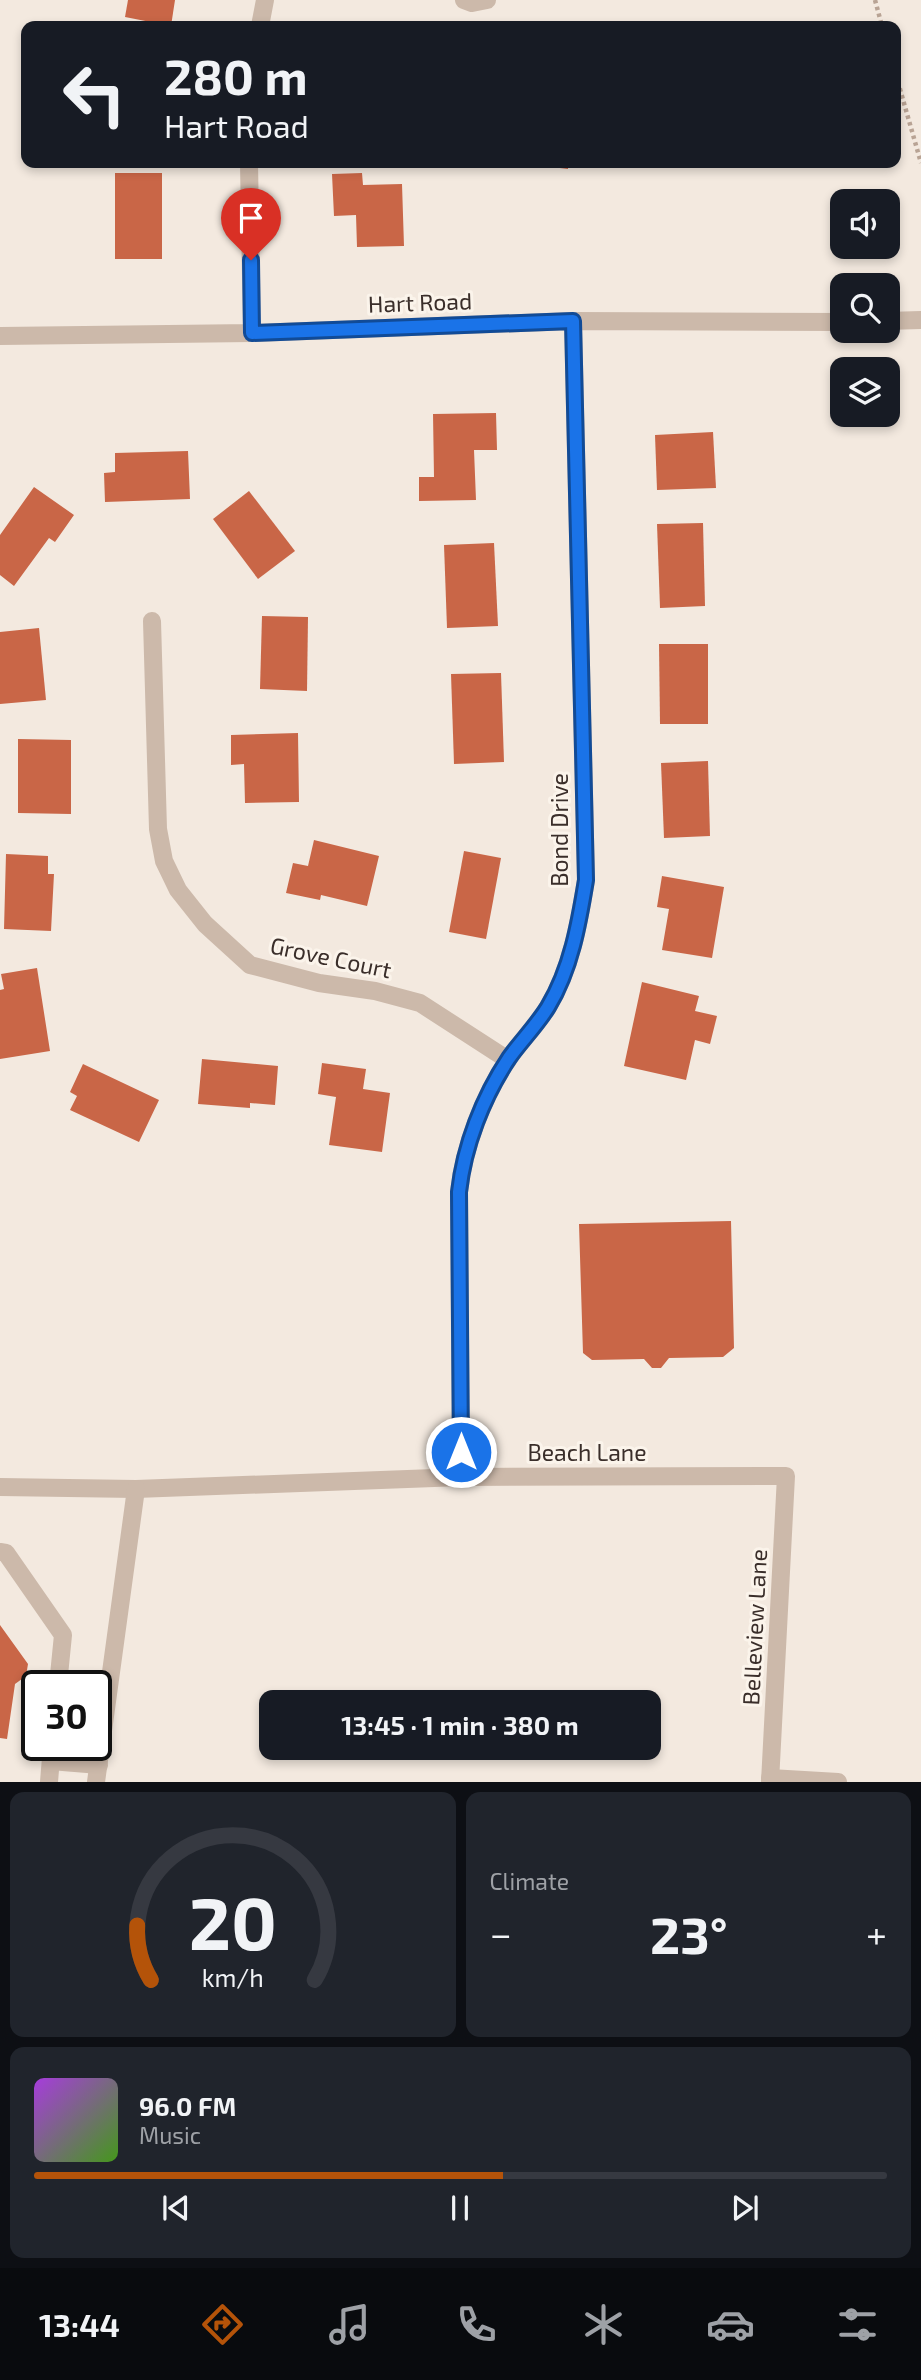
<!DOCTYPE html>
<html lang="en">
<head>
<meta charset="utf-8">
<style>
  :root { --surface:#171b24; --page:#20242c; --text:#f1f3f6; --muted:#9ea1a6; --line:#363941; --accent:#b45309 }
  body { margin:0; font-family:"Exo 2",sans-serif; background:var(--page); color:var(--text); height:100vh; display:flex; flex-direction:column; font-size:26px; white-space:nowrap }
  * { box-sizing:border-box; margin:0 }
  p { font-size:23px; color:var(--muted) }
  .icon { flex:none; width:38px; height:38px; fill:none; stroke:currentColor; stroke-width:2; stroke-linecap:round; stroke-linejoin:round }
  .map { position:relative; height:1782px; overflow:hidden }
  .drawer { display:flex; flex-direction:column; gap:10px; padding:10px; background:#0d0f14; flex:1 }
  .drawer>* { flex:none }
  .guide { position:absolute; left:21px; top:21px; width:880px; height:147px; border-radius:14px; box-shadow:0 4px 10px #0003; background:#171b24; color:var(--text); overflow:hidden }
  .fabs { position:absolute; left:830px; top:189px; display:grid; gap:14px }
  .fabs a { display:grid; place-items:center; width:70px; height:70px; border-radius:14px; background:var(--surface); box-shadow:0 4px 10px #0003; font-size:35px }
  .speed { position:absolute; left:21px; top:1670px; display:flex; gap:14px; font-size:35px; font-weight:700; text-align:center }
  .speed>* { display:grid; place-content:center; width:91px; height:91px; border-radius:50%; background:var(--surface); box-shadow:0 4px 10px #0003; line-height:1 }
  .speed .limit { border:4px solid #111; border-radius:10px; background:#fff; color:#111 }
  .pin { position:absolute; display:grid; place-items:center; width:60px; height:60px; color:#fff; margin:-72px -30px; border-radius:50% 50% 50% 0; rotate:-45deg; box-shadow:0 0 7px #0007 }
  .pin .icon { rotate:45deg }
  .me { position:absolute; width:77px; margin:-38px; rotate:0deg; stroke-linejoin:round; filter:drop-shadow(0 0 5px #0008) }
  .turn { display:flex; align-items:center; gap:24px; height:147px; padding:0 28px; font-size:32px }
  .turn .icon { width:91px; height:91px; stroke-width:2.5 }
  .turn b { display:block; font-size:49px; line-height:60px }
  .big { font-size:52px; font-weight:700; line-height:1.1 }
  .drawer .widget { flex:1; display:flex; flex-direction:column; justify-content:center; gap:10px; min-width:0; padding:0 24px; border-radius:14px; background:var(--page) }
  .drawer .dial { align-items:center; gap:0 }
  .dial svg { height:182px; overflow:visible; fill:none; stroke:var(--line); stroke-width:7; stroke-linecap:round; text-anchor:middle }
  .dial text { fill:var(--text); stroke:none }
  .song { display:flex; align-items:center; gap:21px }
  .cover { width:84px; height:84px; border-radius:10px; background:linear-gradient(135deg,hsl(280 70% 55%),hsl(100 70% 35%)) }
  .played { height:7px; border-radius:4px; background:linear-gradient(90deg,var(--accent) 55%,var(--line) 55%) }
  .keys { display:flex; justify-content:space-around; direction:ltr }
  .heat { display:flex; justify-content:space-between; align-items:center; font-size:38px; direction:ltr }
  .drawer .tiles { flex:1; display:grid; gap:10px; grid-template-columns:1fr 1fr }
  .widget:last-child { grid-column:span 2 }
  .trip { position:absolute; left:259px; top:1690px; width:402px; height:70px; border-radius:14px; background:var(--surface); box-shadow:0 4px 10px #0003; font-weight:700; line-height:70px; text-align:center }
  .tab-bar { display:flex; height:112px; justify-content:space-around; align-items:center; background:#090b0e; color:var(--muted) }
  .tab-bar .icon { width:49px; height:49px }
  .tab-bar .current { color:var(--accent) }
  .tab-bar b { font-size:32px; color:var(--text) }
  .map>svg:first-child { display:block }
  .building { fill:#c96647 }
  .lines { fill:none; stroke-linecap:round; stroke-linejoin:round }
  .path { stroke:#b8a394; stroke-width:4.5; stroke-dasharray:3.5 3.5; stroke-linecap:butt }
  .minor { stroke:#ccb9aa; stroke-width:18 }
  .route-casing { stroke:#114b97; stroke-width:18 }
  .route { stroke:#1a73e8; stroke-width:12 }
  .labels { text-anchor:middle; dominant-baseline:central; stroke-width:6; stroke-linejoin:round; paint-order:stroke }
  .street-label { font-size:23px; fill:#3a2e2a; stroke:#fbf4eb }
</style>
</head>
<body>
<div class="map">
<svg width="921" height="1782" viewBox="0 0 921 1782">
  <rect width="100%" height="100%" fill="#f3e9df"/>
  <g class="building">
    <path d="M 128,0 L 175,0 L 171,26 L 125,17 Z"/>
    <path d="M 518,163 L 568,163 L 568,169 Z"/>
    <rect x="115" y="173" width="47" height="86"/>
    <path d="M 362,173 L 363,185 L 402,184 L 404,246 L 357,247 L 356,215 L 334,216 L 332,174 Z"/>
    <path d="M 496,413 L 497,450 L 474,450 L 476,500 L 419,501 L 419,477 L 434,477 L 433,414 Z"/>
    <path d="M 713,432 L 716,488 L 657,490 L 655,435 Z"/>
    <path d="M 188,451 L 190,499 L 105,502 L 104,473 L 115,472 L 115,453 Z"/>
    <path d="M 34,487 L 74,515 L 55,542 L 49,538 L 14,586 L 0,575 L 0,535 Z"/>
    <path d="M 249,491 L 295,551 L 258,579 L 213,519 Z"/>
    <path d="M 703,523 L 705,606 L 660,608 L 657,524 Z"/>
    <path d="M 494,543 L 498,626 L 447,628 L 444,545 Z"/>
    <path d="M 262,616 L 308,617 L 307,691 L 260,689 Z"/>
    <path d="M 39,628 L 46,700 L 0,704 L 0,632 Z"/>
    <path d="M 659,644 L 708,644 L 708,724 L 660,724 Z"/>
    <path d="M 501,673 L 504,762 L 454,764 L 451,674 Z"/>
    <path d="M 298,733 L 299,802 L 245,803 L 244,764 L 231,765 L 231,735 Z"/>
    <path d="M 18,739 L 71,740 L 71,814 L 18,813 Z"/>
    <path d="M 708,761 L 710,836 L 664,838 L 661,763 Z"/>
    <path d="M 314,840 L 379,856 L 367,906 L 321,895 L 320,900 L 286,893 L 293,863 L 308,866 Z"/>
    <path d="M 464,851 L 501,858 L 486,939 L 449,932 Z"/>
    <path d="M 6,854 L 48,856 L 48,874 L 54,874 L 51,931 L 4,929 Z"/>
    <path d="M 662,876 L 724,887 L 712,958 L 662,950 L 669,909 L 657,907 Z"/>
    <path d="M 37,968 L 50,1051 L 0,1059 L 0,990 L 4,989 L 1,974 Z"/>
    <path d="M 642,982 L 699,996 L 695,1011 L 717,1016 L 710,1044 L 695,1040 L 686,1080 L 624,1066 Z"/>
    <path d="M 202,1059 L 278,1066 L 275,1105 L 250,1103 L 250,1108 L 198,1104 Z"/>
    <path d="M 322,1063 L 366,1069 L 363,1089 L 390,1093 L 382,1152 L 329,1145 L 336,1097 L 318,1094 Z"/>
    <path d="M 83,1064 L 159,1100 L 139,1142 L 70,1110 L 77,1096 L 70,1092 Z"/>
    <path d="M 731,1221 L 734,1348 L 723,1357 L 669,1358 L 661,1368 L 652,1368 L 644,1359 L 592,1360 L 583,1353 L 579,1224 Z"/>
    <path d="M 0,1625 L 28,1664 L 26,1676 L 15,1684 L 7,1739 L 0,1738 Z"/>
  </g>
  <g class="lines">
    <g class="path">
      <path d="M 875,0 L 882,26"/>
      <path d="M 896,75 L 921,163"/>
    </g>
    <g class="minor">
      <path d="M 464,0 L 472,3 L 487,0"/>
      <path d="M 260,26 L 265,0"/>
      <path d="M 249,163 L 252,333"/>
      <path d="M 887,321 L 921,320"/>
      <path d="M 0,336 L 252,333 L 573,321 L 842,322"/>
      <path d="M 152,621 L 158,829 L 164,861 L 178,890 L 205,924 L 250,965 L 319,983 L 375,991 L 420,1003 L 508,1060"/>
      <path d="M 461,1477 L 459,1192 C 464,1146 483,1097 509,1058 C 521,1041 537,1025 548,1007 C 571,969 579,923 586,880 L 573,321"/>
      <path d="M 0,1487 L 136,1489 L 461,1477 L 786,1476 L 770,1782"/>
      <path d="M 0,1552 L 6,1553 L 63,1635 L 58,1685"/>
      <path d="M 51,1761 L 99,1765"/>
      <path d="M 770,1778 L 838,1782"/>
      <path d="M 49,1782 L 52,1745"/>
      <path d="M 96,1782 L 136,1489"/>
    </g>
  </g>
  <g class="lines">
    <defs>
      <path id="route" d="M 251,260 L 252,333 L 573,321 L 586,880 C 579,923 571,969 548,1007 C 537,1025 521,1041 509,1058 C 483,1097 464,1146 459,1192 L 461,1452"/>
    </defs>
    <use href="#route" class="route-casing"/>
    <use href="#route" class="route"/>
  </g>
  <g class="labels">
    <g class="street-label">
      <text transform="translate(420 302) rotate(-2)">Hart Road</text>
      <text transform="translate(559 830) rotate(-90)">Bond Drive</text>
      <text transform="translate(331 957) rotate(12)">Grove Court</text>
      <text x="587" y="1452">Beach Lane</text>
      <text transform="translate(754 1627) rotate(-87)">Belleview Lane</text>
    </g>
  </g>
</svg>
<div class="fabs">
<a><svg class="icon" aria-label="sound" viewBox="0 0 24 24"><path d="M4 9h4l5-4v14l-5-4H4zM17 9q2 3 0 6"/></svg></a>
<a><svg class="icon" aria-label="search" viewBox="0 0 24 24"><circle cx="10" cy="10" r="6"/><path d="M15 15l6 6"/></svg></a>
<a><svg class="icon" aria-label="layers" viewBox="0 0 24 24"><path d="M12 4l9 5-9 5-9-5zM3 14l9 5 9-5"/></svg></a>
</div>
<div class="speed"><div class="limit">30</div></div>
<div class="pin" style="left:251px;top:260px;background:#d93025"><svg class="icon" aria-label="arrive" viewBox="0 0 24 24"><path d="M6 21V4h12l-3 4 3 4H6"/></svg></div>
<svg class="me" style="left:461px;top:1452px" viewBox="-20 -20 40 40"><circle r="17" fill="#1a73e8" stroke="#fff" stroke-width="3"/><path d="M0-11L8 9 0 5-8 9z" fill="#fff"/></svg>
<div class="trip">13:45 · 1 min · 380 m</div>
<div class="guide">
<div class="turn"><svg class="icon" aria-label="left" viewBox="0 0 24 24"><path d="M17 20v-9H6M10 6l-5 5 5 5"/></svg><div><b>280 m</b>Hart Road</div></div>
</div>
</div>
<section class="drawer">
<div class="tiles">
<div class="widget dial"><svg viewBox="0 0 100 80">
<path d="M14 69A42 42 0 1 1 86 69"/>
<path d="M14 69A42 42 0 0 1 8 45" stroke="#b45309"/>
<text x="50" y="56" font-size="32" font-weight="700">20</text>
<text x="50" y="72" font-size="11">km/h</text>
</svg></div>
<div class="widget"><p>Climate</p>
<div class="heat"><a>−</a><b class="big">23°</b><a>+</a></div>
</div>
<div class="widget">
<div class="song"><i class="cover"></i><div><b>96.0 FM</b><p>Music</p></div></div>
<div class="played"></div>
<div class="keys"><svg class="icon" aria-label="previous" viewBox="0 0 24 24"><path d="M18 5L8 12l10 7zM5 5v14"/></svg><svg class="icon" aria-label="pause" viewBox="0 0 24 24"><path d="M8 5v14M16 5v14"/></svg><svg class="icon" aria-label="next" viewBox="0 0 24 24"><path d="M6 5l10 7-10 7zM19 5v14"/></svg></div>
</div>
</div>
</section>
<nav class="tab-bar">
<b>13:44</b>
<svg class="icon current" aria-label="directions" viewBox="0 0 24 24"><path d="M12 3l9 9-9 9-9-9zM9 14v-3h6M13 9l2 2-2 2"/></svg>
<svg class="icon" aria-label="music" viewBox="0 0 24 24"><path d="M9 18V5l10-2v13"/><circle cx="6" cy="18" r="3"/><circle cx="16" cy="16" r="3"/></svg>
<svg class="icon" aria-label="phone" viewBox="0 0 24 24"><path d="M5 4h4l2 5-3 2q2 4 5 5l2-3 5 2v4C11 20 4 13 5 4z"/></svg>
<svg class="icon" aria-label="climate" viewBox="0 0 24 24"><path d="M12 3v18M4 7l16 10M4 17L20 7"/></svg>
<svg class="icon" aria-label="car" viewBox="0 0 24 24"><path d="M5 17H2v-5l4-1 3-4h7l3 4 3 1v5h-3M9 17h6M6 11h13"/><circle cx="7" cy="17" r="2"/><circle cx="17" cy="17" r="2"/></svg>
<svg class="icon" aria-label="filters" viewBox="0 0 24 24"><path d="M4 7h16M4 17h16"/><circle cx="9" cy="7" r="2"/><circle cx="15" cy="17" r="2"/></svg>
</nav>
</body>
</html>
